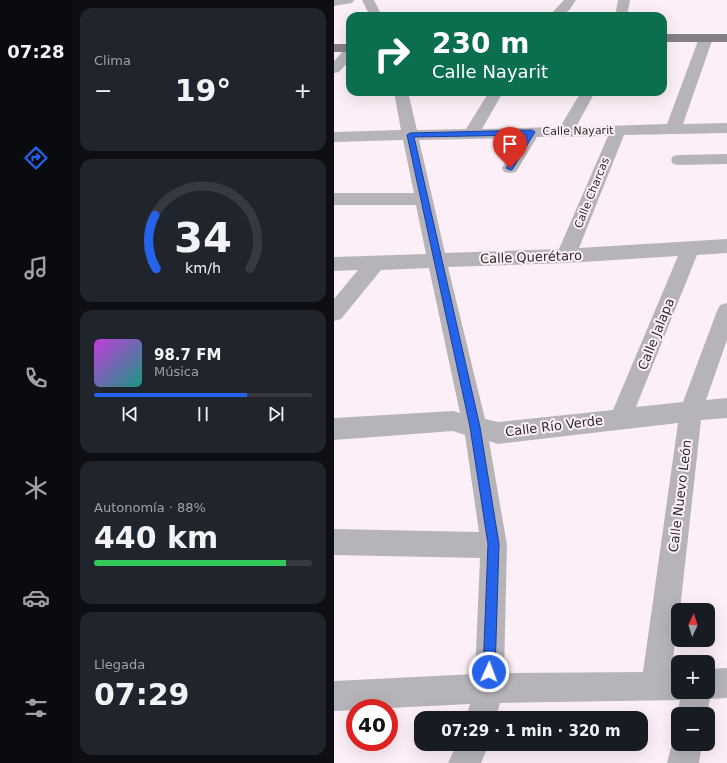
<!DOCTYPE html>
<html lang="es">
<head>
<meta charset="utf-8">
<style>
  :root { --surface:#171b24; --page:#20242c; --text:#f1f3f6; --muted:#9ea1a6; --line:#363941; --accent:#2563eb }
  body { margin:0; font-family:"DejaVu Sans",sans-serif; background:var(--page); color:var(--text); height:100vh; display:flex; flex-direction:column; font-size:15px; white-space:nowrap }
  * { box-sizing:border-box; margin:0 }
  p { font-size:13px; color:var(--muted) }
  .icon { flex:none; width:22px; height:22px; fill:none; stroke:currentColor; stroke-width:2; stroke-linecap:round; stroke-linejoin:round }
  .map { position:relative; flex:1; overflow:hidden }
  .details { display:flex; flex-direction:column; gap:8px; padding:8px; background:#0d0f14; width:262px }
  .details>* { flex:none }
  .top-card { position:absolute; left:12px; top:12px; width:321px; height:84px; border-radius:12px; box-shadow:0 4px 16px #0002; background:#0b6e4f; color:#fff; overflow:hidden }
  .needle { width:26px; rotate:4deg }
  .controls { position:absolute; left:337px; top:603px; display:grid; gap:8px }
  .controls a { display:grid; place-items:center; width:44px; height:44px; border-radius:8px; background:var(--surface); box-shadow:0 4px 16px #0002; font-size:20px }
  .speed { position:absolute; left:12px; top:699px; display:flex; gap:8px; font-size:20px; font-weight:700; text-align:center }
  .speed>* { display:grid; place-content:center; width:52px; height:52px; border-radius:50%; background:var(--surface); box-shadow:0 4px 16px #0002; line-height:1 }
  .speed .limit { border:6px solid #d22; background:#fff; color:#111 }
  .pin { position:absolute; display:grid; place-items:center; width:34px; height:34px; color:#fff; margin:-41px -17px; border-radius:50% 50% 50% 0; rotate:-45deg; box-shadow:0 0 4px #0007 }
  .pin .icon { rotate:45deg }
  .me { position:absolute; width:44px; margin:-22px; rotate:2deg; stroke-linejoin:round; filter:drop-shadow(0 0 3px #0008) }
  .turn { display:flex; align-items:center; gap:14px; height:84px; padding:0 20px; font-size:18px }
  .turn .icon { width:52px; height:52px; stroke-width:2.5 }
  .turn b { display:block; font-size:28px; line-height:34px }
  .big { font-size:30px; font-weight:700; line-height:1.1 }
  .details .card { flex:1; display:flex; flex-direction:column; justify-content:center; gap:6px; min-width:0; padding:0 14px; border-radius:12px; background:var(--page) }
  .details .dial { align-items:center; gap:0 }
  .dial svg { height:104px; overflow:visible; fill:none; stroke:var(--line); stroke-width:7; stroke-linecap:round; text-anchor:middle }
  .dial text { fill:var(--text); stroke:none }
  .song { display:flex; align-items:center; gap:12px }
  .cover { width:48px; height:48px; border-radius:6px; background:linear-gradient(135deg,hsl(290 70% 55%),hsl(170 70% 35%)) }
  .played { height:4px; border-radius:2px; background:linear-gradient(90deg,var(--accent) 70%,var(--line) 70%) }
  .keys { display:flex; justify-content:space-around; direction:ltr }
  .heat { display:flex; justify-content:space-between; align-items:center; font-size:22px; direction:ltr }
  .charge { height:6px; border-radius:3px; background:linear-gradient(90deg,#34c759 88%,var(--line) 0) }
  .trip { position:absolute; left:80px; top:711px; width:234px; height:40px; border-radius:12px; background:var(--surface); box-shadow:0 4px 16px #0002; font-weight:700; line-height:40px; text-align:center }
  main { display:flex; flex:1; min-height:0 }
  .tabs { display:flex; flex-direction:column; width:72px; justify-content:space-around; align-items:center; background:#090b0e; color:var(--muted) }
  .tabs .icon { width:28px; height:28px }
  .tabs .current { color:var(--accent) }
  .tabs b { font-size:18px; color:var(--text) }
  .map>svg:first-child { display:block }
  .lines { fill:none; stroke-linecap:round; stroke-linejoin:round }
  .minor { fill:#b7b4b9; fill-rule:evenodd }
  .major { fill:#857f88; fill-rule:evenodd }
  .route { fill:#2563eb; stroke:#184099 }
  .labels { text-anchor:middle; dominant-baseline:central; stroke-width:4; stroke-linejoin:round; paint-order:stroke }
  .far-street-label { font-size:11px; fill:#2d282b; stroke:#fdeff7 }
  .street-label { font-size:13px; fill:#2d282b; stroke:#fdeff7 }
</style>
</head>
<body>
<main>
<nav class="tabs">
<b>07:28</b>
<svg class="icon current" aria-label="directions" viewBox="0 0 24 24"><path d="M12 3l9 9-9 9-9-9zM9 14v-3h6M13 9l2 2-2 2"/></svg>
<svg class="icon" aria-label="music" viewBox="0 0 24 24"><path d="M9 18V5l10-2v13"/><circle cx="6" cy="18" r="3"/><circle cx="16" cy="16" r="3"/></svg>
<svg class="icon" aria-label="phone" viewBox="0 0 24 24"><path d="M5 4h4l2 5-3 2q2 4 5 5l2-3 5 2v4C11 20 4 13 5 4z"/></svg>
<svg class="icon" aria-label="climate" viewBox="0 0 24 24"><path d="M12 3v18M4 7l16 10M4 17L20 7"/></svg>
<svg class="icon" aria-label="car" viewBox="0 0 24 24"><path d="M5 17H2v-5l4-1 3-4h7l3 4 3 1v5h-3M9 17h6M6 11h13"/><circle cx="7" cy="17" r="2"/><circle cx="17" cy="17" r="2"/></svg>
<svg class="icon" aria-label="filters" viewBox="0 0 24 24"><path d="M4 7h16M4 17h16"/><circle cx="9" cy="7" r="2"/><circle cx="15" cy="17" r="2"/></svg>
</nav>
<section class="details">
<div class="card"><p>Clima</p>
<div class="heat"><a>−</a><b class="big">19°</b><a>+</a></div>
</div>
<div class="card dial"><svg viewBox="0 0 100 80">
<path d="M14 69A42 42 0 1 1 86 69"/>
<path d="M14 69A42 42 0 0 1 13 28" stroke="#2563eb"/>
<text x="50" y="56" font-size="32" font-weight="700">34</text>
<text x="50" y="72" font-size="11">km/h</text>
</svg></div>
<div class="card">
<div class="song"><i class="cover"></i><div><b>98.7 FM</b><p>Música</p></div></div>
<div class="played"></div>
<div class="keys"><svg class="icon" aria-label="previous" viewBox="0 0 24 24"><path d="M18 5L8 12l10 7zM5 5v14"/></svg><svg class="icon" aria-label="pause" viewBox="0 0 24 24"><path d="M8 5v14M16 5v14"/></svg><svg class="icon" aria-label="next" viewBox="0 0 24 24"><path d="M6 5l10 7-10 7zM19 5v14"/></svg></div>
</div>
<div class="card"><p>Autonomía · 88%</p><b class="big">440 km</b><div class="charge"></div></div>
<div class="card"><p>Llegada</p><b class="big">07:29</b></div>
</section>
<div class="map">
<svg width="393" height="763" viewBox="0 0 393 763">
  <rect width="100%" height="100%" fill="#fdeff7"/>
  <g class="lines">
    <g class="minor">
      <path d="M 0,0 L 20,0 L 18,3 L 0,6 Z"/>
      <path d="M 28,0 L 40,0 L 48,16 L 36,16 Z"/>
      <path d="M 230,0 L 242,0 L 236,9 L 229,16 L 215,16 Z"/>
      <path d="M 284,0 L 296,0 L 293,16 L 281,16 Z"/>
      <path d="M 372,34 L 377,35 L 379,38 L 349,124 L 393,123 L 393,133 L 290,135 L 245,248 L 393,239 L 393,253 L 363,255 L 302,407 L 349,402 L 383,311 L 386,305 L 393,303 L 393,340 L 372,400 L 393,398 L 393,418 L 367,420 L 346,610 L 344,610 L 338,671 L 344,671 L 344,692 L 374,692 L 374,669 L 393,668 L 393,698 L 376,699 L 373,714 L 344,714 L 344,717 L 343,714 L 346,700 L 166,703 L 162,718 L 132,718 L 136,704 L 55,708 L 21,708 L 21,710 L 0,711 L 0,681 L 141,674 L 146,558 L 0,555 L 0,529 L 145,532 L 131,435 L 119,431 L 0,440 L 0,418 L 119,411 L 126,413 L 95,268 L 47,270 L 7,319 L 0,321 L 0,299 L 24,270 L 0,271 L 0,257 L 92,254 L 82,205 L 0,205 L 0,193 L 80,193 L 69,140 L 0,142 L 0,132 L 67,130 L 60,92 L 74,92 L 83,130 L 132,129 L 155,92 L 169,92 L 148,129 L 226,127 L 247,92 L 261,92 L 242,127 L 333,124 L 365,38 L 367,35 ZM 274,136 L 225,249 L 111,253 L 85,140 L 187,138 L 168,168 L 170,172 L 176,173 L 182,172 L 203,137 ZM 344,256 L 279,410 L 164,422 L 151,419 L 114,267 L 232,263 ZM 344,423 L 309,672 L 170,673 L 173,545 L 155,441 L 164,444 Z"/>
      <path d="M 16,48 L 16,60 L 5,72 L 0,73 L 0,61 L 11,49 Z"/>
      <path d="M 393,154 L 393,164 L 345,165 L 339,164 L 337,160 L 339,156 L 345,155 Z"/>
      <path d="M 344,732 L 344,744 L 368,744 L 365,763 L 333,763 L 338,744 L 342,733 Z"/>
      <path d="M 123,744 L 155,744 L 147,763 L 114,763 Z"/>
    </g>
    <g class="major">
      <rect x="329" y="34" width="64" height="8"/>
      <rect x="0" y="44" width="16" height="8"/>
    </g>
  </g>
  <path class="route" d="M 198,130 L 201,132 L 178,170 L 176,170 L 172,168 L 193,135 L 80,137 L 146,427 L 165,544 L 161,672 L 160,677 L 155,678 L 151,677 L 149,672 L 154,544 L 136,427 L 73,135 L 76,133 Z"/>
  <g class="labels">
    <g class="far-street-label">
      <text transform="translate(244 131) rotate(-1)">Calle Nayarit</text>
      <text transform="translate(258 193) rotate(-68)">Calle Charcas</text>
    </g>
    <g class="street-label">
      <text transform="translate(197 257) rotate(-2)">Calle Querétaro</text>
      <text transform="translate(322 334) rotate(-68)">Calle Jalapa</text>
      <text transform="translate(220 426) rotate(-7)">Calle Río Verde</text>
      <text transform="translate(346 496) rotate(-83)">Calle Nuevo León</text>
    </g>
  </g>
</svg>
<div class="controls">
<a><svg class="needle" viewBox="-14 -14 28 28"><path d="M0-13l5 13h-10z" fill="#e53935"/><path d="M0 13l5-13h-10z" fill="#9ea1a6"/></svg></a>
<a>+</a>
<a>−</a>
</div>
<div class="speed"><div class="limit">40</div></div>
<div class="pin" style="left:176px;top:168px;background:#d93025"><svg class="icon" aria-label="arrive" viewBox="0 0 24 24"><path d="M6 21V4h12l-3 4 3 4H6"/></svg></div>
<svg class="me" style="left:155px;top:672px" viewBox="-20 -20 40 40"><circle r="17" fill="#2563eb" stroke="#fff" stroke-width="3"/><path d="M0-11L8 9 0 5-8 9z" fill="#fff"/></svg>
<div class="trip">07:29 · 1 min · 320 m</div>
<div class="top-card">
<div class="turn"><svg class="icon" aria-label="right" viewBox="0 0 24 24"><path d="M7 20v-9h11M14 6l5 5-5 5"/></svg><div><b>230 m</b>Calle Nayarit</div></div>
</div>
</div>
</main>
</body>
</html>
